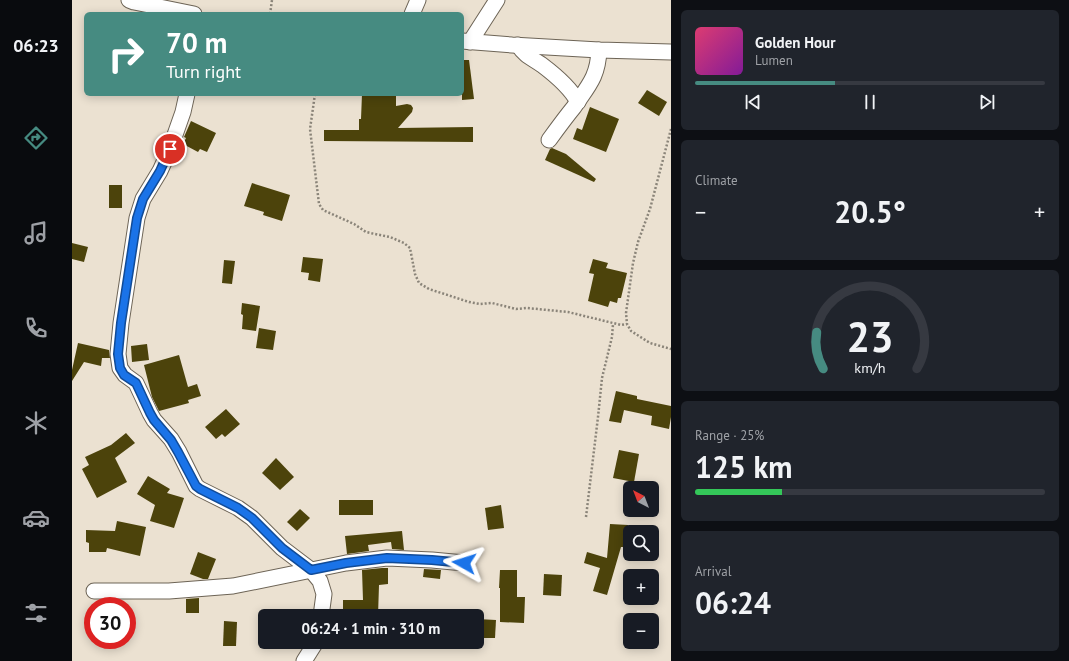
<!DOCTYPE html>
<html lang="en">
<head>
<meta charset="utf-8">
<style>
  :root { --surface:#171b24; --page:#20242c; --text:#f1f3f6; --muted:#9ea1a6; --line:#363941; --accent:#468b81 }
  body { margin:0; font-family:"PT Sans",sans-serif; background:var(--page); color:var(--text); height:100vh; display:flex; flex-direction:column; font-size:15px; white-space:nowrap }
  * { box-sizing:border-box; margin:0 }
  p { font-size:13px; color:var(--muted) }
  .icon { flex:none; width:22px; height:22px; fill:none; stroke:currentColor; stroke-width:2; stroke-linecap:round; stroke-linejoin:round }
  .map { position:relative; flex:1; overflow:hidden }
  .sheet { display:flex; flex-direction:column; gap:10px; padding:10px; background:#0d0f14; width:398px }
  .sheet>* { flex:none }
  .top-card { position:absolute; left:12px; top:12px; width:380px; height:84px; border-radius:6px; box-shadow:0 2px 10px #0003; background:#468b81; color:#fff; overflow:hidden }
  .needle { width:26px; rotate:318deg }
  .controls { position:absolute; left:551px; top:481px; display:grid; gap:8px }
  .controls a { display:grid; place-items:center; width:36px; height:36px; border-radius:6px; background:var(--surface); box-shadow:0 2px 10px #0003; font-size:20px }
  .speed { position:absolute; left:12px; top:597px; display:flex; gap:8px; font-size:20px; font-weight:700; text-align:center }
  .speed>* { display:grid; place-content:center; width:52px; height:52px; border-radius:50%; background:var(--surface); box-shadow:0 2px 10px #0003; line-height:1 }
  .speed .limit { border:6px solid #d22; background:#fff; color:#111 }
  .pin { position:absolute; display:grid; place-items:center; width:34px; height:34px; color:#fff; margin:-17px; border:2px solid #fff; border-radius:50%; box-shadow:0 1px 4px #0007 }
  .me { position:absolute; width:44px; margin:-22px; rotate:276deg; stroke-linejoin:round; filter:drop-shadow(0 0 3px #0008) }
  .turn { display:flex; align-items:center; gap:14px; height:84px; padding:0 16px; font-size:18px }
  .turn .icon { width:52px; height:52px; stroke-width:2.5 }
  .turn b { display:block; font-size:28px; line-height:34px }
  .big { font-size:30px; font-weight:700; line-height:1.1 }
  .sheet .tile { flex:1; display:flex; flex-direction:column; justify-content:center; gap:6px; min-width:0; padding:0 14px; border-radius:6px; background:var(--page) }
  .sheet .dial { align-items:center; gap:0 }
  .dial svg { height:104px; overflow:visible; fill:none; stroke:var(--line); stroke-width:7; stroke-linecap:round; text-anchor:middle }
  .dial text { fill:var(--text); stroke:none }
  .song { display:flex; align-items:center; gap:12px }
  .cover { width:48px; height:48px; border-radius:6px; background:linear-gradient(135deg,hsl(340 70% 55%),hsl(290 70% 35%)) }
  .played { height:4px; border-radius:2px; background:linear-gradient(90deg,var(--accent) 40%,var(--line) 40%) }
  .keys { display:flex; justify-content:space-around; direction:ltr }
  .heat { display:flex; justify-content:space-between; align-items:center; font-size:22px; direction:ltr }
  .charge { height:6px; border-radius:3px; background:linear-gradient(90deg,#34c759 25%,var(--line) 0) }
  .trip { position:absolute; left:186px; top:609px; width:226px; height:40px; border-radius:6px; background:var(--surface); box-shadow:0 2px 10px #0003; font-weight:700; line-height:40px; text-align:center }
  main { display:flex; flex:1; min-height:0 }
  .menu { display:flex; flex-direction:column; width:72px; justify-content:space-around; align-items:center; background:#090b0e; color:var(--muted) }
  .menu .icon { width:28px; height:28px }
  .menu .active { color:var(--accent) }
  .menu b { font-size:18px; color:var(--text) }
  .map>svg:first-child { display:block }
  .building { fill:#4c430b }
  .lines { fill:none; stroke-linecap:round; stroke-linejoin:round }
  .minor-casing { stroke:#6d6456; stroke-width:17 }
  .path { stroke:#8a8479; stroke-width:2.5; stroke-dasharray:2 2; stroke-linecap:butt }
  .minor { stroke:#fff; stroke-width:15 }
  .route-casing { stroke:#114b97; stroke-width:10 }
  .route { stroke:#1a73e8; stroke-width:7 }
</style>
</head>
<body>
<main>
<nav class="menu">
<b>06:23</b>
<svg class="icon active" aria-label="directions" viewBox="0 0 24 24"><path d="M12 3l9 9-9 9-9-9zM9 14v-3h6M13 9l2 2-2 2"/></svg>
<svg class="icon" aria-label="music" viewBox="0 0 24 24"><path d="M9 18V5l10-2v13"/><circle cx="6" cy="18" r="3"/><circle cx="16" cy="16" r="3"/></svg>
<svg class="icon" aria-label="phone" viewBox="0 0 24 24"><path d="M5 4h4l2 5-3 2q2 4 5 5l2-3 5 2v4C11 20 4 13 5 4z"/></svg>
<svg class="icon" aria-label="climate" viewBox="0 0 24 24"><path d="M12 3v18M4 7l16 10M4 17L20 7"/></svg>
<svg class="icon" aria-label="car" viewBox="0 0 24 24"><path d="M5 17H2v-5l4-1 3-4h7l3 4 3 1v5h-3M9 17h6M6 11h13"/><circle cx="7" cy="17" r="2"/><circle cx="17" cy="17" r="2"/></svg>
<svg class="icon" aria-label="filters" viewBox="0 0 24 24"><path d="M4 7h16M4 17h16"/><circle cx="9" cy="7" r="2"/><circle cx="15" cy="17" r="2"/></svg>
</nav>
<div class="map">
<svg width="599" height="661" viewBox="0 0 599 661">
  <rect width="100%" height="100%" fill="#ebe1d1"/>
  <g class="building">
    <path d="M 390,60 L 397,60 L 402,99 L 390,100 Z"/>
    <path d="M 575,90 L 595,102 L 587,116 L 566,103 Z"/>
    <path d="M 290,94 L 324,94 L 324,106 L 335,104 L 339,105 L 341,108 L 340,112 L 326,128 L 401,127 L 401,142 L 252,141 L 252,130 L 287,130 L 287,119 L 289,119 Z"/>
    <path d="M 518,107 L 547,119 L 534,152 L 501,139 L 505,128 L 510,130 Z"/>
    <path d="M 119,121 L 144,133 L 135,152 L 128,149 L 126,152 L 111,144 L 114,138 L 112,137 Z"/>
    <path d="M 480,148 L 494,154 L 524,179 L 522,182 L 473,160 L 478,149 Z"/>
    <path d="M 180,183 L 218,195 L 210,221 L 191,215 L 192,212 L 172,206 Z"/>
    <rect x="37" y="185" width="13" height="23"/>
    <path d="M 0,243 L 16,247 L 12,262 L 0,259 Z"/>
    <path d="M 231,257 L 251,259 L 248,282 L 236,280 L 237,273 L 229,272 Z"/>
    <path d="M 521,259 L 536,263 L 534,268 L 555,273 L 549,298 L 546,298 L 545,303 L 538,301 L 536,307 L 516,301 L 522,274 L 517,273 Z"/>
    <path d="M 152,260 L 163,261 L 160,284 L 150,283 Z"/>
    <path d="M 170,303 L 188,306 L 184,331 L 170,329 L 171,315 L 169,314 Z"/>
    <path d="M 187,328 L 204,331 L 201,350 L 184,348 Z"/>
    <path d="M 6,343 L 37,350 L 38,358 L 30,358 L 29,366 L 12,362 L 0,381 L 0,370 Z"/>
    <path d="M 75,344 L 77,360 L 60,362 L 59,346 Z"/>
    <path d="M 107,355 L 116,387 L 125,384 L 129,396 L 116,400 L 117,403 L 87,411 L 80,397 L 72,365 Z"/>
    <path d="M 544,391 L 565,396 L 565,399 L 599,406 L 599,417 L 597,429 L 579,425 L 580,416 L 552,410 L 549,423 L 537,421 Z"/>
    <path d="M 154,409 L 168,424 L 153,437 L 150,434 L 144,439 L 133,427 Z"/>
    <path d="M 54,433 L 63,443 L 43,458 L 55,482 L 25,498 L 10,469 L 17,465 L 13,457 L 39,445 Z"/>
    <path d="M 547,450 L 567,454 L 562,482 L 541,478 Z"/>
    <path d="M 204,458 L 222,477 L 208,490 L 190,473 Z"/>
    <path d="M 76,476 L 98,489 L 95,493 L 112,498 L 102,528 L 78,521 L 83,505 L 65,494 Z"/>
    <rect x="267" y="500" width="34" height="15"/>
    <path d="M 429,505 L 432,528 L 416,530 L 413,508 Z"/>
    <path d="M 228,509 L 238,518 L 225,531 L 215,522 Z"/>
    <path d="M 45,521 L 74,527 L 68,556 L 35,548 L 34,552 L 17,552 L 17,543 L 14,542 L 14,530 L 43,531 Z"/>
    <path d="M 538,524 L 556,525 L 554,547 L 549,547 L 535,595 L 521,591 L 528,568 L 512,563 L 515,552 L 535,558 Z"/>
    <path d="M 330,531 L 332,550 L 320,549 L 319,542 L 296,545 L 297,551 L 275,554 L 273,536 Z"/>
    <path d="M 126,552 L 144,559 L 136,579 L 131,579 L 118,574 Z"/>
    <path d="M 310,568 L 316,568 L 316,584 L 307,585 L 306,616 L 271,616 L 271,600 L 291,600 L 290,570 Z"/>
    <path d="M 352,569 L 369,570 L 368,579 L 351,577 Z"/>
    <path d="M 428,570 L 445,570 L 445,597 L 453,597 L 452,623 L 428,622 L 428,588 L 427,588 Z"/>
    <path d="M 472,574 L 490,575 L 489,596 L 471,595 Z"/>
    <path d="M 127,598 L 127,613 L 114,613 L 114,599 Z"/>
    <path d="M 405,619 L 424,620 L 423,638 L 405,638 Z"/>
    <path d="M 152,621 L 165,622 L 164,646 L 151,646 Z"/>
  </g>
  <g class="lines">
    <defs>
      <g id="minor">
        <path d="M 57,0 L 62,2 L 122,14"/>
        <path d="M 340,14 L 346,0"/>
        <path d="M 390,41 L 440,45 L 527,50 L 599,52"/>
        <path d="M 398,42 L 425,0"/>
        <path d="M 446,45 C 453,56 460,58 470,65 C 482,74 499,89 506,102"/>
        <path d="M 115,94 L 111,112 L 98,149 L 88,171 L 71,199 L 65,218 L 49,323 L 46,354 L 48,368 L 53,375 L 64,383 L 78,413 L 82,420 L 99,439 L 107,452 L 124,486 L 128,489 L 166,508 L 180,518 L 210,548 L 239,570 L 248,581 L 252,594 L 249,616"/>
        <path d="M 477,140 C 485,129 493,118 502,107 C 516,86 526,77 527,50"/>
        <path d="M 22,591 L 97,591 L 161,586 L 274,563 L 315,558 L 360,560 L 392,563"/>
        <path d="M 232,661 L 244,642"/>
      </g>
    </defs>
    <use href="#minor" class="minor-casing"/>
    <g class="path">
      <path d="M 198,14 L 200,0"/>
      <path d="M 243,94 L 238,129 L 247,204 L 251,210 L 282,224 L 294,232 L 303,234 L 318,237 L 332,243 L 338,248 L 343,274 L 347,283 L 357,289 L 397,302 L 408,304 L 420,303 L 444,309 L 455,308 L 496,312 L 541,323 L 549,325 L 555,324"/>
      <path d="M 599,129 L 578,209 L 566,242 L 561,263 L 554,313 L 555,324 L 559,331 L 578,343 L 599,349"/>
      <path d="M 514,517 L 526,417 L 530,378 L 540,337 L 541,324"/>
    </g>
    <use href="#minor" class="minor"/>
  </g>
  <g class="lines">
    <defs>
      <path id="route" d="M 98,149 L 88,171 L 71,199 L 65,218 L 49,323 L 46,354 L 48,368 L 52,375 L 64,383 L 78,413 L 82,420 L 99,440 L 106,452 L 124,486 L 128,489 L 166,508 L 180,518 L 210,548 L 239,570 L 274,563 L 315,558 L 360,560 L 392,563"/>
    </defs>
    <use href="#route" class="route-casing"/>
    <use href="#route" class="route"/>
  </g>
</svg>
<div class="controls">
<a><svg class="needle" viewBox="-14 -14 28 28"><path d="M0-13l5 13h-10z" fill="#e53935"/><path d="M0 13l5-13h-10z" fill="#9ea1a6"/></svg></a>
<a><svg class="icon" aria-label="search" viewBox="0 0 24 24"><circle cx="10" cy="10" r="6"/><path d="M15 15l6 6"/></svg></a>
<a>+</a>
<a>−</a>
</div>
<div class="speed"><div class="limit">30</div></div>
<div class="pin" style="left:98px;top:149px;background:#d93025"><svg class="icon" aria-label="arrive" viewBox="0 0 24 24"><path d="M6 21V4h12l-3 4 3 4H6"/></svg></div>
<svg class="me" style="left:392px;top:563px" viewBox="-20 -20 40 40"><path d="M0-17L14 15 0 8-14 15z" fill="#1a73e8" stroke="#fff" stroke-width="4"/></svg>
<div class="trip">06:24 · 1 min · 310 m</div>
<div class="top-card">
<div class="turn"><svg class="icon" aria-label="right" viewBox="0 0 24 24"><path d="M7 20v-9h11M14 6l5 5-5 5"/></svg><div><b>70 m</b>Turn right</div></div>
</div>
</div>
<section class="sheet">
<div class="tile">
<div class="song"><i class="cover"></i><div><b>Golden Hour</b><p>Lumen</p></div></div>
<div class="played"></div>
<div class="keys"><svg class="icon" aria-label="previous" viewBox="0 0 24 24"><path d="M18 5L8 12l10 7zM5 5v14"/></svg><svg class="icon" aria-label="pause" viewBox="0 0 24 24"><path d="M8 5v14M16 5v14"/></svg><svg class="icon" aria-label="next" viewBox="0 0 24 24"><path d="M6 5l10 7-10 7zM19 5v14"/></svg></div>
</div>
<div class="tile"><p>Climate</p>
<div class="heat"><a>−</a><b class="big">20.5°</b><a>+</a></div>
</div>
<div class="tile dial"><svg viewBox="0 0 100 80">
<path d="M14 69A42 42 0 1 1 86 69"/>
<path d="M14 69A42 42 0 0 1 9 41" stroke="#468b81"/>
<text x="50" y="56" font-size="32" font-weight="700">23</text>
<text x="50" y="72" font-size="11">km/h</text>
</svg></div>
<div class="tile"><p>Range · 25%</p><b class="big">125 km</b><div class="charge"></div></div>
<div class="tile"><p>Arrival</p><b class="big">06:24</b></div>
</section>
</main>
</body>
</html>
